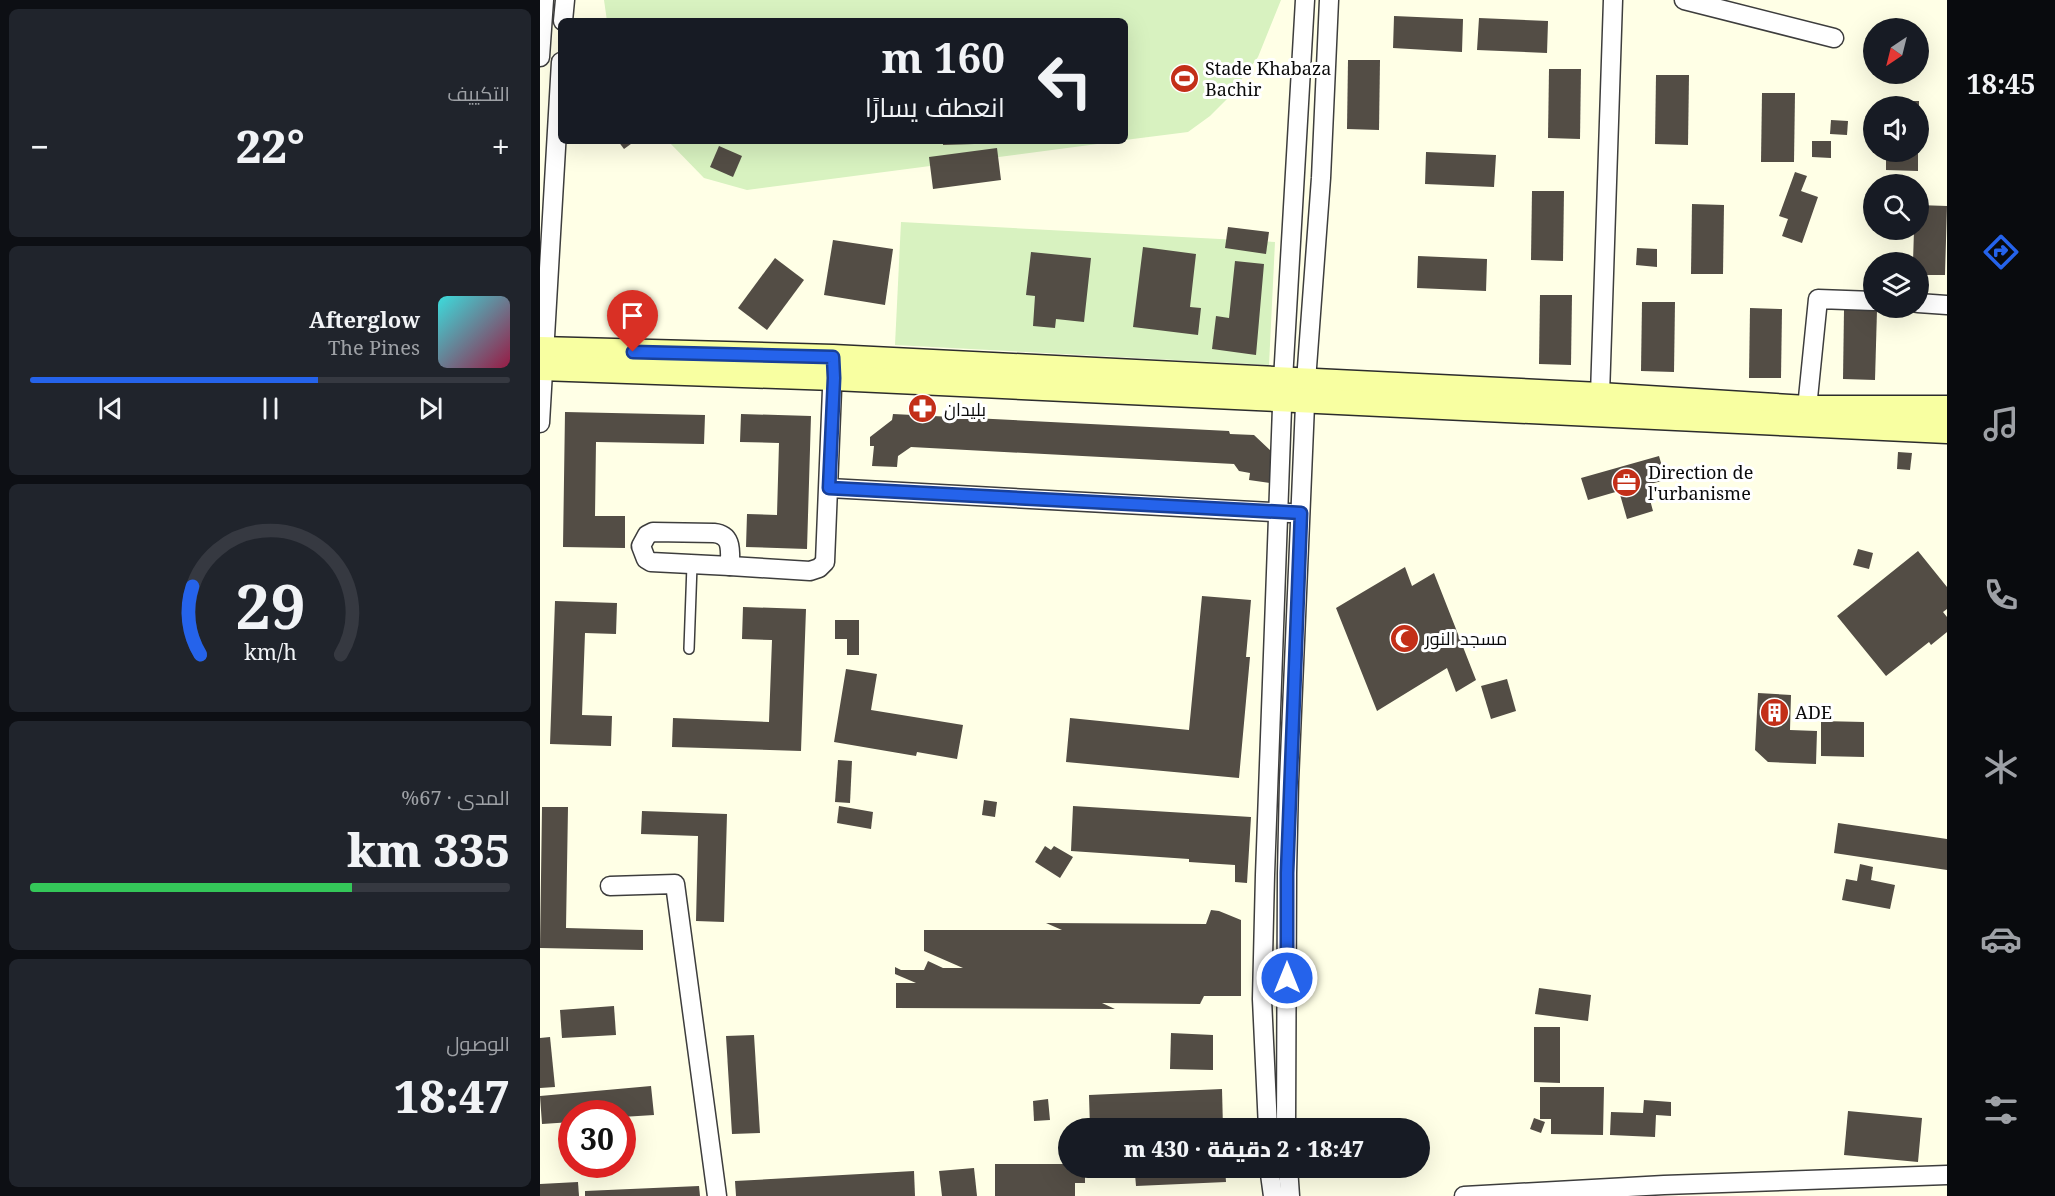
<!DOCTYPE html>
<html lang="ar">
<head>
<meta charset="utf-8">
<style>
  :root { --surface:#171b24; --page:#20242c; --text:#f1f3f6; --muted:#9ea1a6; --line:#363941; --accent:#2563eb }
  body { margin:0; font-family:"Noto Serif",Cairo,serif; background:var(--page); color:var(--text); direction:rtl; height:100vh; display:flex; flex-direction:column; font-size:22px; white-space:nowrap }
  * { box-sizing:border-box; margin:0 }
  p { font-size:20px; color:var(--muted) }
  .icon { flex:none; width:33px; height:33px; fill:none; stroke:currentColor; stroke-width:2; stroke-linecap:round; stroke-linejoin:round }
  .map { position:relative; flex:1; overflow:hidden; direction:ltr }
  .details { display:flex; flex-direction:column; gap:9px; padding:9px; background:#0d0f14; width:540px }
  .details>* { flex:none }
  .banner { position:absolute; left:18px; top:18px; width:570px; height:126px; border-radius:9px; box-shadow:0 6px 24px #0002; direction:rtl; background:#171b24; color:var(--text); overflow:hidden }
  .needle { width:39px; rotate:215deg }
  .fabs { position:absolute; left:1323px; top:18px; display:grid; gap:12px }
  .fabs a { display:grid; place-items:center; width:66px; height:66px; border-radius:50%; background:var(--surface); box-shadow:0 6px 24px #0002; font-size:30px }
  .speed { position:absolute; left:18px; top:1100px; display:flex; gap:12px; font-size:30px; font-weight:700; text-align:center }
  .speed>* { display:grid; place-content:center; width:78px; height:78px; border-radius:50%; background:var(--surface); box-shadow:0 6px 24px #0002; line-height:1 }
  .speed .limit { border:9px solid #d22; background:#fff; color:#111 }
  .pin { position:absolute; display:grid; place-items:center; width:51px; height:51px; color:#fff; margin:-62px -26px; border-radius:50% 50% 50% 0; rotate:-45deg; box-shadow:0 0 6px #0007 }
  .pin .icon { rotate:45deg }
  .me { position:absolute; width:66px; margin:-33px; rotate:0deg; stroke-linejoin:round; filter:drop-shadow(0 0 4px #0008) }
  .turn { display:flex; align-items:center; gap:21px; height:126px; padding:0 24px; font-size:27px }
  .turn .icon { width:78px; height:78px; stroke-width:2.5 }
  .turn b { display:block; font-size:42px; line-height:51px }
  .big { font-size:45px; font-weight:800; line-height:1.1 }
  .details .widget { flex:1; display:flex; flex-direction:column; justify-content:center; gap:9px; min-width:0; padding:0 21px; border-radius:9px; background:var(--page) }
  .details .dial { align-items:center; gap:0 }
  .dial svg { height:156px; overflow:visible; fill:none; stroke:var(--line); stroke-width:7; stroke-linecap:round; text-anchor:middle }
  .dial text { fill:var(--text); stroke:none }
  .song { display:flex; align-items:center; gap:18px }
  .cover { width:72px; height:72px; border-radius:9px; background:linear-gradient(135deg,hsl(180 70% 55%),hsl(340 70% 35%)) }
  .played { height:6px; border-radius:3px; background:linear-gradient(90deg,var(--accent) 60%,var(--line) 60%) }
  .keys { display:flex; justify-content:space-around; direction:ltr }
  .heat { display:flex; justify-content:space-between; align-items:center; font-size:33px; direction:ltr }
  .charge { height:9px; border-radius:4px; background:linear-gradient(90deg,#34c759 67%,var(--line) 0) }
  .trip { position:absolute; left:518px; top:1118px; width:372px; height:60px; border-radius:30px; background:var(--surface); box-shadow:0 6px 24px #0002; font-weight:800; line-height:60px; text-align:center; direction:rtl }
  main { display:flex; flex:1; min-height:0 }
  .menu { display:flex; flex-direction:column; width:108px; justify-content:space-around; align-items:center; background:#090b0e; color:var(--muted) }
  .menu .icon { width:42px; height:42px }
  .menu .active { color:var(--accent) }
  .menu b { font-size:27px; color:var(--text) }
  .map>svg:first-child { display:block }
  .pitch { fill:#d8f2c0 }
  .building { fill:#534d45 }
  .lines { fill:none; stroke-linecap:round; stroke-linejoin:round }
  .lane-casing { stroke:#3d3d3d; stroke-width:12 }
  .street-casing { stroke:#3d3d3d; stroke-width:21 }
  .secondary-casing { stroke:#2c2c2c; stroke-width:27 }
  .lane { stroke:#fff; stroke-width:9 }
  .street { stroke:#fff; stroke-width:18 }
  .secondary { stroke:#f8ffa1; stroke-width:24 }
  .route-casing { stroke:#184099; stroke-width:15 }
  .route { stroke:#2563eb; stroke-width:10 }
  .labels { text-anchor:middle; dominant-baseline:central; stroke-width:6; stroke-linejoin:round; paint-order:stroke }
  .poi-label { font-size:18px; fill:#0a0a0a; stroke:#fff; text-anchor:start }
</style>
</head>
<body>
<main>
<nav class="menu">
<b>18:45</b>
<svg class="icon active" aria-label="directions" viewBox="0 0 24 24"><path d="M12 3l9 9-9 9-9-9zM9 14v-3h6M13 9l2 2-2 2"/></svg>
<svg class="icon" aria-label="music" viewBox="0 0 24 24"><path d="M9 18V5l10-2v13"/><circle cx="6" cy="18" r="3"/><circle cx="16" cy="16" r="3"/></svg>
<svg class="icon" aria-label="phone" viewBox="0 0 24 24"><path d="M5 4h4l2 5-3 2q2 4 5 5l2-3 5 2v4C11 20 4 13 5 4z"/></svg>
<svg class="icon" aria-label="climate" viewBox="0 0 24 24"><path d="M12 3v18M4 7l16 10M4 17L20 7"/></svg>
<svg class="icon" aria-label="car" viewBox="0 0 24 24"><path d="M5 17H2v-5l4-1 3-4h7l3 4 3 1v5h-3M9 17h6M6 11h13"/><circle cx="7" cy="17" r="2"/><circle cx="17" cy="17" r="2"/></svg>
<svg class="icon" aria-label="filters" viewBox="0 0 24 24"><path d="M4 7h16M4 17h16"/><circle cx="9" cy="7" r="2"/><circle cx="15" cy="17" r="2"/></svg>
</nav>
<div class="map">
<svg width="1407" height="1196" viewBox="0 0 1407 1196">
  <rect width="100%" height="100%" fill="#ffffe6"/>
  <g class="pitch">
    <path d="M 64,0 L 741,0 L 718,57 L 687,99 L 670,116 L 648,132 L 585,140 L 585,21 L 67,21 Z"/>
    <path d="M 128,141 L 580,141 L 207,190 L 164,178 Z"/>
    <path d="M 361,222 L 735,242 L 729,365 L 355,345 Z"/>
  </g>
  <g class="building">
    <path d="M 854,16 L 923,19 L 922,52 L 853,48 Z"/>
    <path d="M 939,18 L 1008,21 L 1007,53 L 937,50 Z"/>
    <path d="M 808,60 L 840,60 L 839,130 L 807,129 Z"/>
    <path d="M 1009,69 L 1041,69 L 1040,139 L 1008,138 Z"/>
    <path d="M 1116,75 L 1149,75 L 1148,145 L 1115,144 Z"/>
    <path d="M 1222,93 L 1255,93 L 1254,162 L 1221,162 Z"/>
    <rect x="1347" y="101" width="32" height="5"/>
    <path d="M 1291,120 L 1308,121 L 1307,135 L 1290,134 Z"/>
    <path d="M 78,141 L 95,141 L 84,149 Z"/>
    <path d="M 403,141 L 434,141 L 434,144 L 403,145 Z"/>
    <path d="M 1272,141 L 1291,141 L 1291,158 L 1272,157 Z"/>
    <path d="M 179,146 L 202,156 L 193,177 L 170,167 Z"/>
    <path d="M 457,148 L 461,180 L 393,189 L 389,157 Z"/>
    <path d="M 886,152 L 956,155 L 954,187 L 885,184 Z"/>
    <path d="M 1346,152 L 1378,152 L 1378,171 L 1346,170 Z"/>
    <path d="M 1255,172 L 1267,176 L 1261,191 L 1278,197 L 1262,243 L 1242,236 L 1248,219 L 1239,216 Z"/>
    <path d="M 992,191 L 1024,191 L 1023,261 L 991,260 Z"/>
    <path d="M 1152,204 L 1184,205 L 1183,274 L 1151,274 Z"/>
    <path d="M 1378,205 L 1407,206 L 1405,275 L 1378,275 L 1378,262 L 1373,262 L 1374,230 L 1378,230 Z"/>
    <path d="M 688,227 L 729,232 L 726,254 L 685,248 Z"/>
    <path d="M 293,240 L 353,249 L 345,305 L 284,295 Z"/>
    <path d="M 603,247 L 656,254 L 650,307 L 661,308 L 658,335 L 593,327 Z"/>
    <path d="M 1097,248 L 1117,249 L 1117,267 L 1096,265 Z"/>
    <path d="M 491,252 L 551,258 L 544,322 L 516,319 L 515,328 L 493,326 L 495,296 L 486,295 Z"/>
    <path d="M 878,256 L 947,259 L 946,291 L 877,288 Z"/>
    <path d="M 235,258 L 264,280 L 227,330 L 198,308 Z"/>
    <path d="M 695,261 L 724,264 L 716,355 L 672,349 L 676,316 L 689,318 Z"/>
    <path d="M 1000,295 L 1032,295 L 1031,365 L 999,364 Z"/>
    <path d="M 1102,302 L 1135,302 L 1134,372 L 1101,371 Z"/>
    <path d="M 1210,308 L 1242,309 L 1241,378 L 1209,378 Z"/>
    <path d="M 1304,310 L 1337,310 L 1335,380 L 1303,379 Z"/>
    <path d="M 25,412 L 165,415 L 164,444 L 56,442 L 55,516 L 85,516 L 85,548 L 23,547 Z"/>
    <path d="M 201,414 L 271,416 L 267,549 L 206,547 L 207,514 L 237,515 L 239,443 L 200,442 Z"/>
    <path d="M 353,414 L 689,431 L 690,434 L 714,435 L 734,454 L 730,483 L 709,480 L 710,473 L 699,471 L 694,464 L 371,447 L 358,456 L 357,467 L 332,466 L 334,446 L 330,446 L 330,437 L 352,420 Z"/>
    <path d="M 1358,452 L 1372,453 L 1370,470 L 1357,469 Z"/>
    <path d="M 1119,456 L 1126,480 L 1106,485 L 1113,511 L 1087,519 L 1079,491 L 1048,500 L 1041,478 Z"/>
    <path d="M 1318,549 L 1333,553 L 1329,569 L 1313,565 Z"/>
    <path d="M 1378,551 L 1407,587 L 1407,609 L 1403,612 L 1407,617 L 1407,632 L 1391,645 L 1389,642 L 1346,676 L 1297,616 Z"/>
    <path d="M 865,567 L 872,586 L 894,573 L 936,680 L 916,692 L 907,668 L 837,711 L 796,608 Z"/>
    <path d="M 662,596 L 711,600 L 706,657 L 710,657 L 699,778 L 526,762 L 530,718 L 649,730 Z"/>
    <path d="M 15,601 L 77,603 L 76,634 L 45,633 L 42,715 L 72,716 L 71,746 L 10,744 Z"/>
    <path d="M 203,607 L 266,609 L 261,751 L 132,747 L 133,718 L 229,722 L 232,640 L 202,639 Z"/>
    <path d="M 295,620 L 319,620 L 319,655 L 307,655 L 307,639 L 295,639 Z"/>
    <path d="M 306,669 L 337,674 L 331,710 L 423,725 L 417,759 L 377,752 L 376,756 L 294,742 Z"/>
    <path d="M 967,679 L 976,711 L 951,719 L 941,686 Z"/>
    <path d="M 1218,693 L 1251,695 L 1250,730 L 1277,731 L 1276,764 L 1228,762 L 1215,750 Z"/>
    <path d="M 1281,721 L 1324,722 L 1324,757 L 1281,756 Z"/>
    <path d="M 298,760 L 312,761 L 310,803 L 295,802 Z"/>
    <path d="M 444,800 L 457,802 L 455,817 L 442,815 Z"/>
    <path d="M 299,806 L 333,812 L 331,829 L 297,823 Z"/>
    <path d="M 533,806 L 711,817 L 707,883 L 695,882 L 695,865 L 649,862 L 649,859 L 531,851 Z"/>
    <path d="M 2,807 L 28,807 L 26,928 L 103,930 L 103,950 L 0,948 Z"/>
    <path d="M 102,811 L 187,814 L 184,922 L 156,921 L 158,836 L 101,834 Z"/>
    <path d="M 1298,823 L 1407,839 L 1407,870 L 1294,853 Z"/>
    <path d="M 505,846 L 511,850 L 514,846 L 533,857 L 520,878 L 495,862 Z"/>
    <path d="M 1320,864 L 1333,867 L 1331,880 L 1355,885 L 1350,909 L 1302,900 L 1306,879 L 1317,881 Z"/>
    <path d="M 671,910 L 679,911 L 701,920 L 701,996 L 664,996 L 660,1004 L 562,1003 L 575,1009 L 356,1008 L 356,983 L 376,983 L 355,974 L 355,967 L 361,970 L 384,970 L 388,961 L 403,968 L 423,968 L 384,951 L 384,930 L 522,930 L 506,923 L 666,924 Z"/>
    <path d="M 999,988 L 1051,995 L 1048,1021 L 995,1014 Z"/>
    <path d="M 74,1006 L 76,1035 L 22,1038 L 20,1010 Z"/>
    <path d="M 994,1027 L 1020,1027 L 1020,1083 L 994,1082 Z"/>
    <path d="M 631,1033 L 673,1035 L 673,1070 L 630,1069 Z"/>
    <path d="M 214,1035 L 220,1133 L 192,1134 L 186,1036 Z"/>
    <path d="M 10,1037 L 15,1087 L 0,1088 L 0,1038 Z"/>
    <path d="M 111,1086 L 114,1115 L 82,1117 L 82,1113 L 32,1113 L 32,1122 L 2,1124 L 0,1096 Z"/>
    <path d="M 1000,1087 L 1064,1087 L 1063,1135 L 1011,1134 L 1011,1119 L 1000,1119 Z"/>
    <path d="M 682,1089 L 683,1128 L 550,1128 L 549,1095 Z"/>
    <path d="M 508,1099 L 510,1120 L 494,1121 L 493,1101 Z"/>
    <path d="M 1104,1100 L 1131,1102 L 1131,1116 L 1116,1115 L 1115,1137 L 1070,1135 L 1071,1112 L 1103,1113 Z"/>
    <path d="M 1308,1111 L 1382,1118 L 1378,1162 L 1304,1155 Z"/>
    <path d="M 994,1118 L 1005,1122 L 1001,1133 L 990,1129 Z"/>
    <path d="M 455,1164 L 528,1164 L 528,1167 L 545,1167 L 545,1183 L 535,1183 L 535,1196 L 455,1196 Z"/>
    <path d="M 569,1167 L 685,1167 L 686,1182 L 596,1186 L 595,1174 L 569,1175 Z"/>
    <path d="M 434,1168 L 437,1196 L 402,1196 L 399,1171 Z"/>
    <path d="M 374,1171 L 375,1196 L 196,1196 L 195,1181 Z"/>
    <path d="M 38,1182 L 39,1196 L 0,1196 L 0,1184 Z"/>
    <path d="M 159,1186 L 160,1196 L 45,1196 L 45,1191 Z"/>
  </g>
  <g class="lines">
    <defs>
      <path id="lane" d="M 149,649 L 152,565"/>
      <g id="street">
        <path d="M 1144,0 L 1294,38"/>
        <path d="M 23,21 L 25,0"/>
        <path d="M 0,57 L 4,0"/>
        <path d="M 1378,303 L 1407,305"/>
        <path d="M 1060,395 L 1073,0"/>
        <path d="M 1267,408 L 1278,299 L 1334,301"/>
        <path d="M 0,423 L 21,62"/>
        <path d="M 289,488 L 750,513"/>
        <path d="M 113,532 L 174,533 C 193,535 190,551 190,566 L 111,562 L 106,559 L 101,546 L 107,535 Z"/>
        <path d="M 190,566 L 270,571 L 279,568 L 285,562 L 293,365"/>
        <path d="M 70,886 L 135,884 L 177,1196"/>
        <path d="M 728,1128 L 722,999 L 725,875 L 743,380 L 765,0"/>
        <path d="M 746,1128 L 747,873 L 749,782 L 766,381 L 781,178 L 789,0"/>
        <path d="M 729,1167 L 733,1196"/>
        <path d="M 748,1167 L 750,1196"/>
        <path d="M 924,1196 L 1124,1185 L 1407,1175"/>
      </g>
      <g id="secondary">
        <path d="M 0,349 L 293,357 L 1060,395 L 1267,408 L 1407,408"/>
        <path d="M 0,368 L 294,378 L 1407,431"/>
      </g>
    </defs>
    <use href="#lane" class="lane-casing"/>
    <use href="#street" class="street-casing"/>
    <use href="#secondary" class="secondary-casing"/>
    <use href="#lane" class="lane"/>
    <use href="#street" class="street"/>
    <use href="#secondary" class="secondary"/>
  </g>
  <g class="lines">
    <defs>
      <path id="route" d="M 93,352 L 293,357 L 294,378 L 289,488 L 761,513 L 747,873 L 747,978"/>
    </defs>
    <use href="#route" class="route-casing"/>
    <use href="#route" class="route"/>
  </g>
  <defs>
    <symbol id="stadium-disc" viewBox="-11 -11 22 22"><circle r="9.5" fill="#c32f18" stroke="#fff"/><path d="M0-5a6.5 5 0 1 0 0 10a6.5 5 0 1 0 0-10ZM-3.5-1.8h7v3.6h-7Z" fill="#fff"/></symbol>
    <symbol id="pharmacy-disc" viewBox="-11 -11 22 22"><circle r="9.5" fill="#c32f18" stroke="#fff"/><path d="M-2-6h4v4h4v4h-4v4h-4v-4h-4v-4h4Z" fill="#fff"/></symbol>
    <symbol id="office-disc" viewBox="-11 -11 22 22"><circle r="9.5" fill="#c32f18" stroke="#fff"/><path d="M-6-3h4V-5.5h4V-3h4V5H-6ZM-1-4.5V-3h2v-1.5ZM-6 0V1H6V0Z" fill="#fff"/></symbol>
    <symbol id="mosque-disc" viewBox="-11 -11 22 22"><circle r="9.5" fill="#c32f18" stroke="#fff"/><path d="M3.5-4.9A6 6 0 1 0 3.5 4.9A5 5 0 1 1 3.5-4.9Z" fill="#fff"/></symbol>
    <symbol id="building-disc" viewBox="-11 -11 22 22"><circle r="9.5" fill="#c32f18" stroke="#fff"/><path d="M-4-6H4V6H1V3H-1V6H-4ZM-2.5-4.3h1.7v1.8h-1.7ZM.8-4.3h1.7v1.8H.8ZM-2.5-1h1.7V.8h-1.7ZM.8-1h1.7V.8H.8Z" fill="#fff"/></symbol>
  </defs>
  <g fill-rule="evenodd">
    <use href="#stadium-disc" x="628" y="62" width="33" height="33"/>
    <use href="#pharmacy-disc" x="366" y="392" width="33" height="33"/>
    <use href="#office-disc" x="1070" y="466" width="33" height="33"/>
    <use href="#mosque-disc" x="848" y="622" width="33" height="33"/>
    <use href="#building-disc" x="1218" y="696" width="33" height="33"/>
  </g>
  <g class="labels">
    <g class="poi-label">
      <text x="665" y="68">Stade Khabaza<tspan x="665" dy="21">Bachir</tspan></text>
      <text x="404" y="409">بليدان</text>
      <text x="1108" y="472">Direction de<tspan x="1108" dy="21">l'urbanisme</tspan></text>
      <text x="885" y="638">مسجد النور</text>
      <text x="1255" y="712">ADE</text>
    </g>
  </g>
</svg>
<div class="fabs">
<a><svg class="needle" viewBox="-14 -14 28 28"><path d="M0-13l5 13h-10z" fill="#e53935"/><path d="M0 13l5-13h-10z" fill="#9ea1a6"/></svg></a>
<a><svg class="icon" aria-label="sound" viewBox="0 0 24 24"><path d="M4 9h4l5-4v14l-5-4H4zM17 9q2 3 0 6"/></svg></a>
<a><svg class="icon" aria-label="search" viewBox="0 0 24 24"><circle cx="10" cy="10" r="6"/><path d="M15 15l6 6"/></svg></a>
<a><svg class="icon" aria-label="layers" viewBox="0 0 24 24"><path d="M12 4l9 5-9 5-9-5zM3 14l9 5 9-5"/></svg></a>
</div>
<div class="speed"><div class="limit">30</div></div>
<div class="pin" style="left:93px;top:352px;background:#d93025"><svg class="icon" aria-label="arrive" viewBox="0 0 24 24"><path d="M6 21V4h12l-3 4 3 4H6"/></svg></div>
<svg class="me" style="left:747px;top:978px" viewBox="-20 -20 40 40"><circle r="17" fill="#2563eb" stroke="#fff" stroke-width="3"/><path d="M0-11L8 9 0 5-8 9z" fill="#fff"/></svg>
<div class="trip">18:47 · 2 دقيقة · 430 m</div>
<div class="banner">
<div class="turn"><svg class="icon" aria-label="left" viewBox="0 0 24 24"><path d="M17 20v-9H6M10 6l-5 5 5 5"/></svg><div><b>160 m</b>انعطف يسارًا</div></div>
</div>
</div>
<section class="details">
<div class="widget"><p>التكييف</p>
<div class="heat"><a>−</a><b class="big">22°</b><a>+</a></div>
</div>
<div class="widget">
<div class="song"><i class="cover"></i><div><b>Afterglow</b><p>The Pines</p></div></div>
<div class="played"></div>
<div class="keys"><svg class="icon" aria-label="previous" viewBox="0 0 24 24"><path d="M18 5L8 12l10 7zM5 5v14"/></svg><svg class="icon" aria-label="pause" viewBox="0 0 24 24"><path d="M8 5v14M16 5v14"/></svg><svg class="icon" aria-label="next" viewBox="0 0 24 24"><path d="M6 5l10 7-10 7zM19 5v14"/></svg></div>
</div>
<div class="widget dial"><svg viewBox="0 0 100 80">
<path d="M14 69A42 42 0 1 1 86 69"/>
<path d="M14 69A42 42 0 0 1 10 34" stroke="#2563eb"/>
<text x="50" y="56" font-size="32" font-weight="700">29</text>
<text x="50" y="72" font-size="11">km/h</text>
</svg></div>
<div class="widget"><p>المدى · 67%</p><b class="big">335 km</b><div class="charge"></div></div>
<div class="widget"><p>الوصول</p><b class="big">18:47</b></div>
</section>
</main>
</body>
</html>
